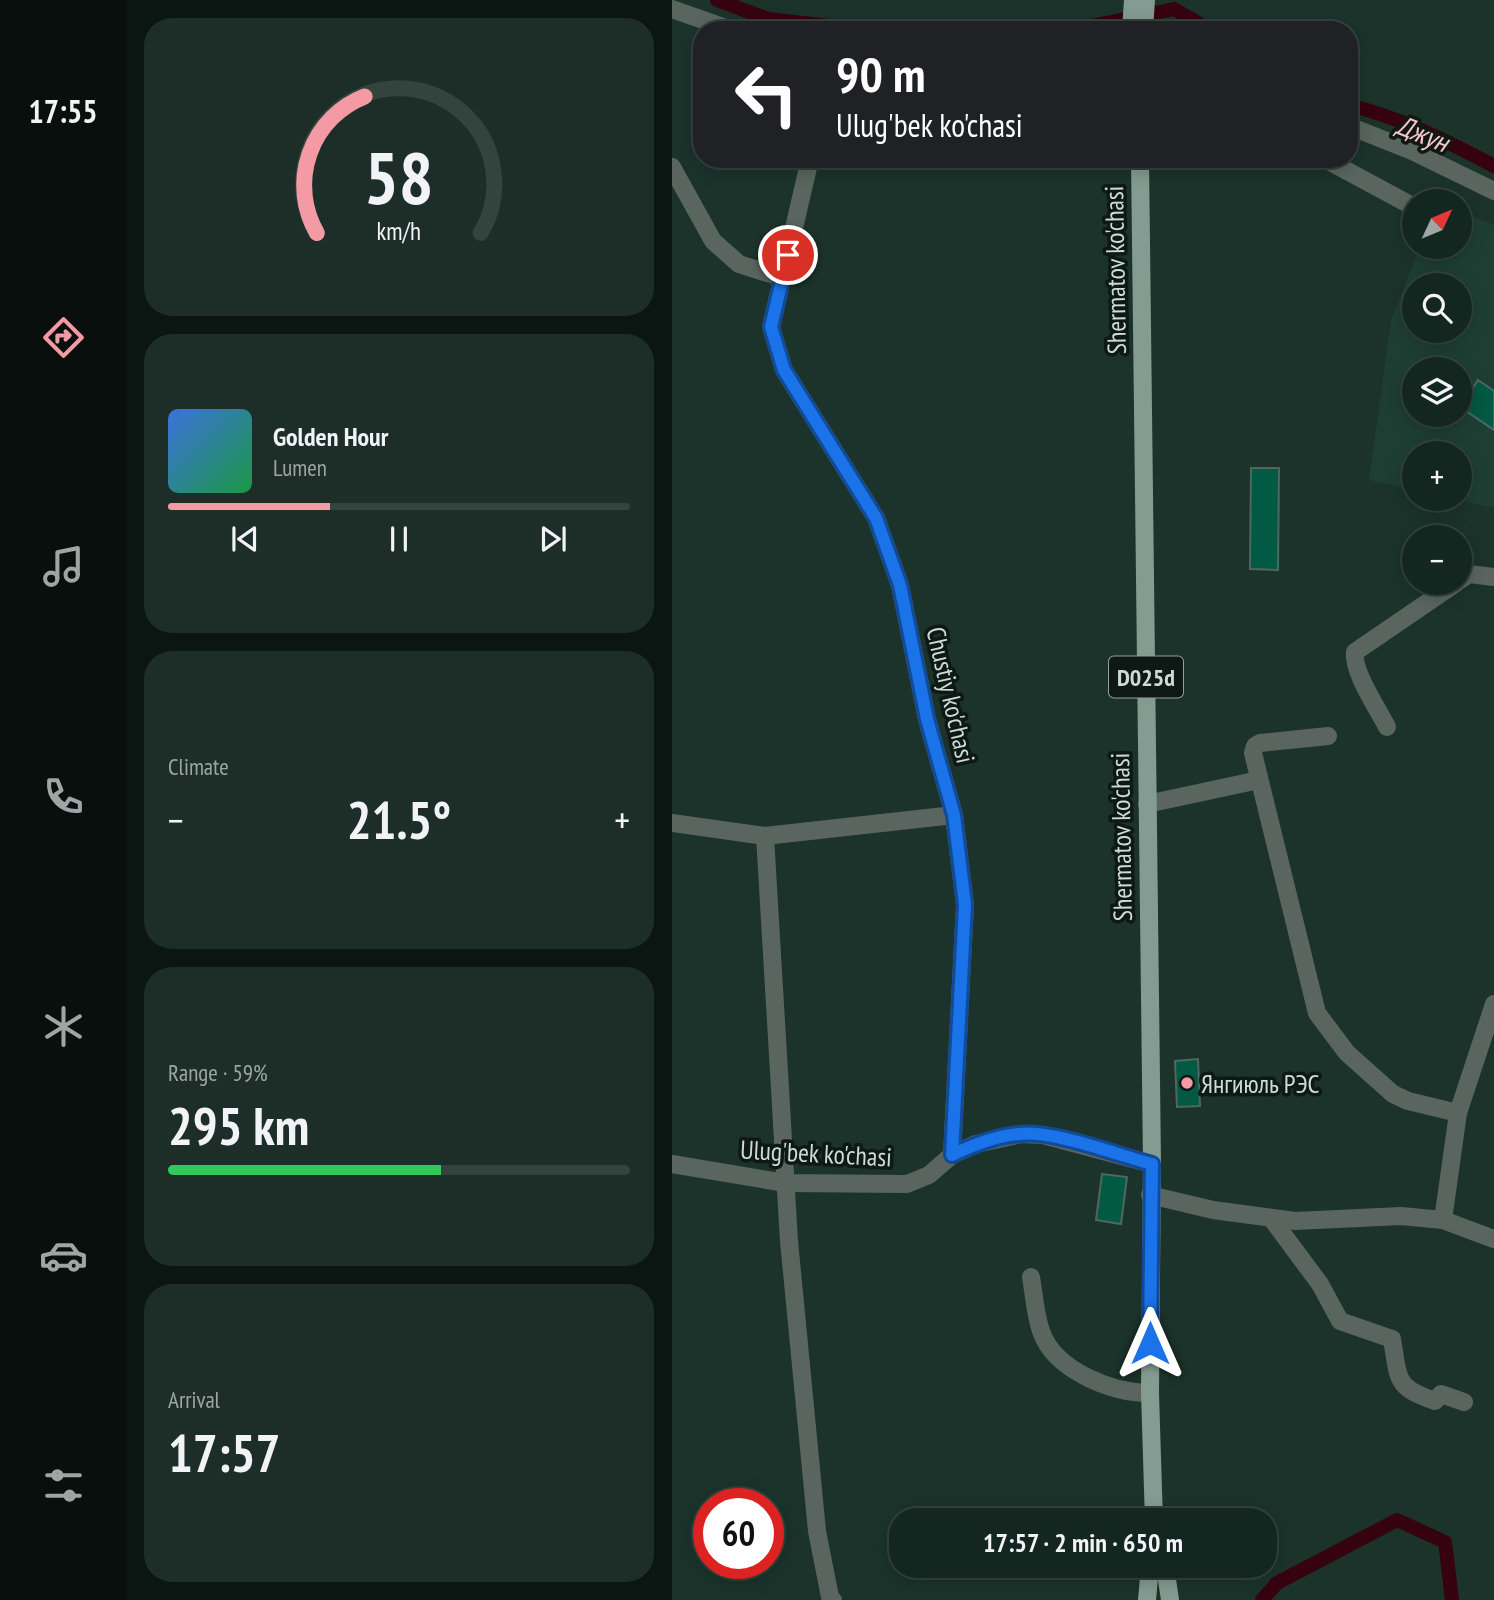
<!DOCTYPE html>
<html lang="en">
<head>
<meta charset="utf-8">
<style>
  :root { --surface:#142620; --page:#1d2e29; --text:#f1f3f6; --muted:#9da5a5; --line:#33433e; --accent:#f49aa4 }
  body { margin:0; font-family:"PT Sans Narrow",sans-serif; background:var(--page); color:var(--text); height:100vh; display:flex; flex-direction:column; font-size:26px; white-space:nowrap }
  * { box-sizing:border-box; margin:0 }
  p { font-size:23px; color:var(--muted) }
  .icon { flex:none; width:38px; height:38px; fill:none; stroke:currentColor; stroke-width:2; stroke-linecap:round; stroke-linejoin:round }
  .map { position:relative; flex:1; overflow:hidden }
  .sheet { display:flex; flex-direction:column; gap:18px; padding:18px; background:#0b1512; width:546px }
  .sheet>* { flex:none }
  .top-card { position:absolute; left:21px; top:21px; width:665px; height:147px; border-radius:28px; box-shadow:0 4px 18px #0003,0 0 0 2px var(--line); background:#202124; color:#fff; overflow:hidden }
  .needle { width:46px; rotate:46deg }
  .fabs { position:absolute; left:730px; top:189px; display:grid; gap:14px }
  .fabs a { display:grid; place-items:center; width:70px; height:70px; border-radius:50%; background:var(--surface); box-shadow:0 4px 18px #0003,0 0 0 2px var(--line); font-size:35px }
  .speed { position:absolute; left:21px; top:1488px; display:flex; gap:14px; font-size:35px; font-weight:700; text-align:center }
  .speed>* { display:grid; place-content:center; width:91px; height:91px; border-radius:50%; background:var(--surface); box-shadow:0 4px 18px #0003,0 0 0 2px var(--line); line-height:1 }
  .speed .limit { border:10px solid #d22; background:#fff; color:#111 }
  .pin { position:absolute; display:grid; place-items:center; width:60px; height:60px; color:#fff; margin:-30px; border:4px solid #fff; border-radius:50%; box-shadow:0 2px 7px #0007 }
  .me { position:absolute; width:77px; margin:-38px; rotate:0deg; stroke-linejoin:round; filter:drop-shadow(0 0 5px #0008) }
  .turn { display:flex; align-items:center; gap:24px; height:147px; padding:0 28px; font-size:32px }
  .turn .icon { width:91px; height:91px; stroke-width:2.5 }
  .turn b { display:block; font-size:49px; line-height:60px }
  .big { font-size:52px; font-weight:700; line-height:1.1 }
  .sheet .tile { flex:1; display:flex; flex-direction:column; justify-content:center; gap:10px; min-width:0; padding:0 24px; border-radius:28px; background:var(--page) }
  .sheet .dial { align-items:center; gap:0 }
  .dial svg { height:182px; overflow:visible; fill:none; stroke:var(--line); stroke-width:7; stroke-linecap:round; text-anchor:middle }
  .dial text { fill:var(--text); stroke:none }
  .song { display:flex; align-items:center; gap:21px }
  .cover { width:84px; height:84px; border-radius:10px; background:linear-gradient(135deg,hsl(220 70% 55%),hsl(140 70% 35%)) }
  .played { height:7px; border-radius:4px; background:linear-gradient(90deg,var(--accent) 35%,var(--line) 35%) }
  .keys { display:flex; justify-content:space-around; direction:ltr }
  .heat { display:flex; justify-content:space-between; align-items:center; font-size:38px; direction:ltr }
  .charge { height:10px; border-radius:5px; background:linear-gradient(90deg,#34c759 59%,var(--line) 0) }
  .trip { position:absolute; left:217px; top:1508px; width:388px; height:70px; border-radius:28px; background:var(--surface); box-shadow:0 4px 18px #0003,0 0 0 2px var(--line); font-weight:700; line-height:70px; text-align:center }
  main { display:flex; flex:1; min-height:0 }
  .dock { display:flex; flex-direction:column; width:126px; justify-content:space-around; align-items:center; background:#080f0d; color:var(--muted) }
  .dock .icon { width:49px; height:49px }
  .dock .active { color:var(--accent) }
  .dock b { font-size:32px; color:var(--text) }
  .map>svg:first-child { display:block }
  .built { fill:#1e3e34; fill-rule:evenodd }
  .lines { fill:none; stroke-linecap:round; stroke-linejoin:round }
  .canal { stroke:#36020f; stroke-width:14 }
  .building { fill:#025944; stroke:#4f685f; stroke-width:2 }
  .minor { stroke:#5a6560; stroke-width:18 }
  .major { stroke:#849b92; stroke-width:18 }
  .route-casing { stroke:#114b97; stroke-width:18 }
  .route { stroke:#1a73e8; stroke-width:12 }
  .poi-dot { fill:#f49aa4; stroke:#0e1815; stroke-width:2.5 }
  .labels { text-anchor:middle; dominant-baseline:central; stroke-width:7; stroke-linejoin:round; paint-order:stroke }
  .shield { fill:#0e1815; stroke:#94a09b; stroke-width:2 }
  .shield-label { font-size:24px; font-weight:bold; fill:#cddbd5 }
  .street-label { font-size:26px; fill:#cddbd5; stroke:#0e1815 }
  .poi-label { font-size:26px; fill:#cddbd5; stroke:#0e1815; text-anchor:start }
  .water-label { font-size:28px; font-style:italic; fill:#fdc4c9; stroke:#0e1815 }
</style>
</head>
<body>
<main>
<nav class="dock">
<b>17:55</b>
<svg class="icon active" aria-label="directions" viewBox="0 0 24 24"><path d="M12 3l9 9-9 9-9-9zM9 14v-3h6M13 9l2 2-2 2"/></svg>
<svg class="icon" aria-label="music" viewBox="0 0 24 24"><path d="M9 18V5l10-2v13"/><circle cx="6" cy="18" r="3"/><circle cx="16" cy="16" r="3"/></svg>
<svg class="icon" aria-label="phone" viewBox="0 0 24 24"><path d="M5 4h4l2 5-3 2q2 4 5 5l2-3 5 2v4C11 20 4 13 5 4z"/></svg>
<svg class="icon" aria-label="climate" viewBox="0 0 24 24"><path d="M12 3v18M4 7l16 10M4 17L20 7"/></svg>
<svg class="icon" aria-label="car" viewBox="0 0 24 24"><path d="M5 17H2v-5l4-1 3-4h7l3 4 3 1v5h-3M9 17h6M6 11h13"/><circle cx="7" cy="17" r="2"/><circle cx="17" cy="17" r="2"/></svg>
<svg class="icon" aria-label="filters" viewBox="0 0 24 24"><path d="M4 7h16M4 17h16"/><circle cx="9" cy="7" r="2"/><circle cx="15" cy="17" r="2"/></svg>
</nav>
<section class="sheet">
<div class="tile dial"><svg viewBox="0 0 100 80">
<path d="M14 69A42 42 0 1 1 86 69"/>
<path d="M14 69A42 42 0 0 1 35 9" stroke="#f49aa4"/>
<text x="50" y="56" font-size="32" font-weight="700">58</text>
<text x="50" y="72" font-size="11">km/h</text>
</svg></div>
<div class="tile">
<div class="song"><i class="cover"></i><div><b>Golden Hour</b><p>Lumen</p></div></div>
<div class="played"></div>
<div class="keys"><svg class="icon" aria-label="previous" viewBox="0 0 24 24"><path d="M18 5L8 12l10 7zM5 5v14"/></svg><svg class="icon" aria-label="pause" viewBox="0 0 24 24"><path d="M8 5v14M16 5v14"/></svg><svg class="icon" aria-label="next" viewBox="0 0 24 24"><path d="M6 5l10 7-10 7zM19 5v14"/></svg></div>
</div>
<div class="tile"><p>Climate</p>
<div class="heat"><a>−</a><b class="big">21.5°</b><a>+</a></div>
</div>
<div class="tile"><p>Range · 59%</p><b class="big">295 km</b><div class="charge"></div></div>
<div class="tile"><p>Arrival</p><b class="big">17:57</b></div>
</section>
<div class="map">
<svg width="822" height="1600" viewBox="0 0 822 1600">
  <rect width="100%" height="100%" fill="#1b332b"/>
  <path class="built" d="M 788,212 L 822,225 L 822,508 L 780,499 L 788,499 L 788,453 L 742,453 L 742,490 L 697,480 L 719,320 L 748,247 L 788,247 ZM 742,285 L 788,285 L 788,331 L 742,331 ZM 742,369 L 788,369 L 788,415 L 742,415 Z"/>
  <g class="lines">
    <g class="canal">
      <path d="M 45,0 L 96,19 L 192,30"/>
      <path d="M 400,30 L 502,9 L 538,30"/>
      <path d="M 677,105 C 729,118 775,141 822,166"/>
      <path d="M 590,1600 L 605,1583 L 725,1520 L 773,1542 L 780,1600"/>
    </g>
  </g>
  <g class="building">
    <path d="M 806,380 L 822,391 L 822,430 L 788,407 Z"/>
    <path d="M 579,468 L 607,468 L 606,570 L 578,569 Z"/>
    <path d="M 526,1059 L 528,1106 L 505,1107 L 503,1061 Z"/>
    <path d="M 430,1174 L 455,1177 L 449,1224 L 424,1220 Z"/>
  </g>
  <g class="lines">
    <g class="minor">
      <path d="M 0,9 L 59,30"/>
      <path d="M 677,126 L 740,151 L 822,191"/>
      <path d="M 138,159 L 99,327 L 112,370 L 204,518 L 228,585 L 255,719 L 282,815 L 293,905 L 280,1155"/>
      <path d="M 653,159 L 742,207"/>
      <path d="M 0,167 L 41,241 L 67,264 L 111,278"/>
      <path d="M 788,580 L 797,574 L 822,577"/>
      <path d="M 715,727 C 706,709 680,671 683,652 L 784,583"/>
      <path d="M 656,736 L 588,743 L 583,746 L 581,753 L 645,1013 L 675,1053 L 721,1094 L 736,1101 L 786,1113"/>
      <path d="M 475,804 L 587,780"/>
      <path d="M 0,823 L 93,836 L 282,815"/>
      <path d="M 93,836 L 117,1241 L 145,1531 L 158,1597 L 161,1600"/>
      <path d="M 0,1164 L 113,1183 L 235,1184 L 257,1175 L 280,1155 L 304,1144 L 349,1134 L 371,1135 L 480,1164"/>
      <path d="M 478,1195 L 541,1210 L 623,1221 L 729,1216 L 771,1220 L 822,1239"/>
      <path d="M 599,1218 L 648,1284 L 668,1321 L 720,1339 C 727,1379 722,1387 763,1401 L 769,1394 L 792,1402"/>
      <path d="M 771,1220 L 786,1113 L 822,1004"/>
      <path d="M 359,1277 C 362,1294 363,1314 369,1331 C 382,1370 439,1393 478,1393"/>
      <path d="M 379,1515 L 394,1521"/>
    </g>
    <g class="major">
      <path d="M 459,30 L 461,0"/>
      <path d="M 472,30 L 474,0"/>
      <path d="M 468,159 L 480,1164 L 478,1393 L 482,1521"/>
      <path d="M 493,1566 L 498,1600"/>
      <path d="M 475,1600 L 478,1566"/>
    </g>
  </g>
  <g class="lines">
    <defs>
      <path id="route" d="M 116,255 L 99,327 L 112,370 L 204,518 L 228,585 L 255,719 L 282,815 L 293,905 L 280,1155 C 301,1145 324,1136 347,1134 C 382,1130 445,1155 480,1164 L 478,1343"/>
    </defs>
    <use href="#route" class="route-casing"/>
    <use href="#route" class="route"/>
  </g>
  <circle class="poi-dot" cx="515" cy="1083" r="7"/>
  <g class="labels">
    <rect class="shield" x="437" y="656.5" width="74" height="41" rx="5"/>
    <g class="shield-label">
      <text x="474" y="677">D025d</text>
    </g>
    <g class="street-label">
      <text transform="translate(443 270) rotate(-91)">Shermatov ko'chasi</text>
      <text transform="translate(279 695) rotate(77)">Chustiy ko'chasi</text>
      <text transform="translate(449 837) rotate(-91)">Shermatov ko'chasi</text>
      <text transform="translate(144 1153) rotate(3)">Ulug'bek ko'chasi</text>
    </g>
    <g class="poi-label">
      <text x="529" y="1083">Янгиюль РЭС</text>
    </g>
    <g class="water-label">
      <text transform="translate(751 133) rotate(22)">Джун</text>
    </g>
  </g>
</svg>
<div class="fabs">
<a><svg class="needle" viewBox="-14 -14 28 28"><path d="M0-13l5 13h-10z" fill="#e53935"/><path d="M0 13l5-13h-10z" fill="#9da5a5"/></svg></a>
<a><svg class="icon" aria-label="search" viewBox="0 0 24 24"><circle cx="10" cy="10" r="6"/><path d="M15 15l6 6"/></svg></a>
<a><svg class="icon" aria-label="layers" viewBox="0 0 24 24"><path d="M12 4l9 5-9 5-9-5zM3 14l9 5 9-5"/></svg></a>
<a>+</a>
<a>−</a>
</div>
<div class="speed"><div class="limit">60</div></div>
<div class="pin" style="left:116px;top:255px;background:#d93025"><svg class="icon" aria-label="arrive" viewBox="0 0 24 24"><path d="M6 21V4h12l-3 4 3 4H6"/></svg></div>
<svg class="me" style="left:478px;top:1343px" viewBox="-20 -20 40 40"><path d="M0-17L14 15 0 8-14 15z" fill="#1a73e8" stroke="#fff" stroke-width="4"/></svg>
<div class="trip">17:57 · 2 min · 650 m</div>
<div class="top-card">
<div class="turn"><svg class="icon" aria-label="left" viewBox="0 0 24 24"><path d="M17 20v-9H6M10 6l-5 5 5 5"/></svg><div><b>90 m</b>Ulug'bek ko'chasi</div></div>
</div>
</div>
</main>
</body>
</html>
